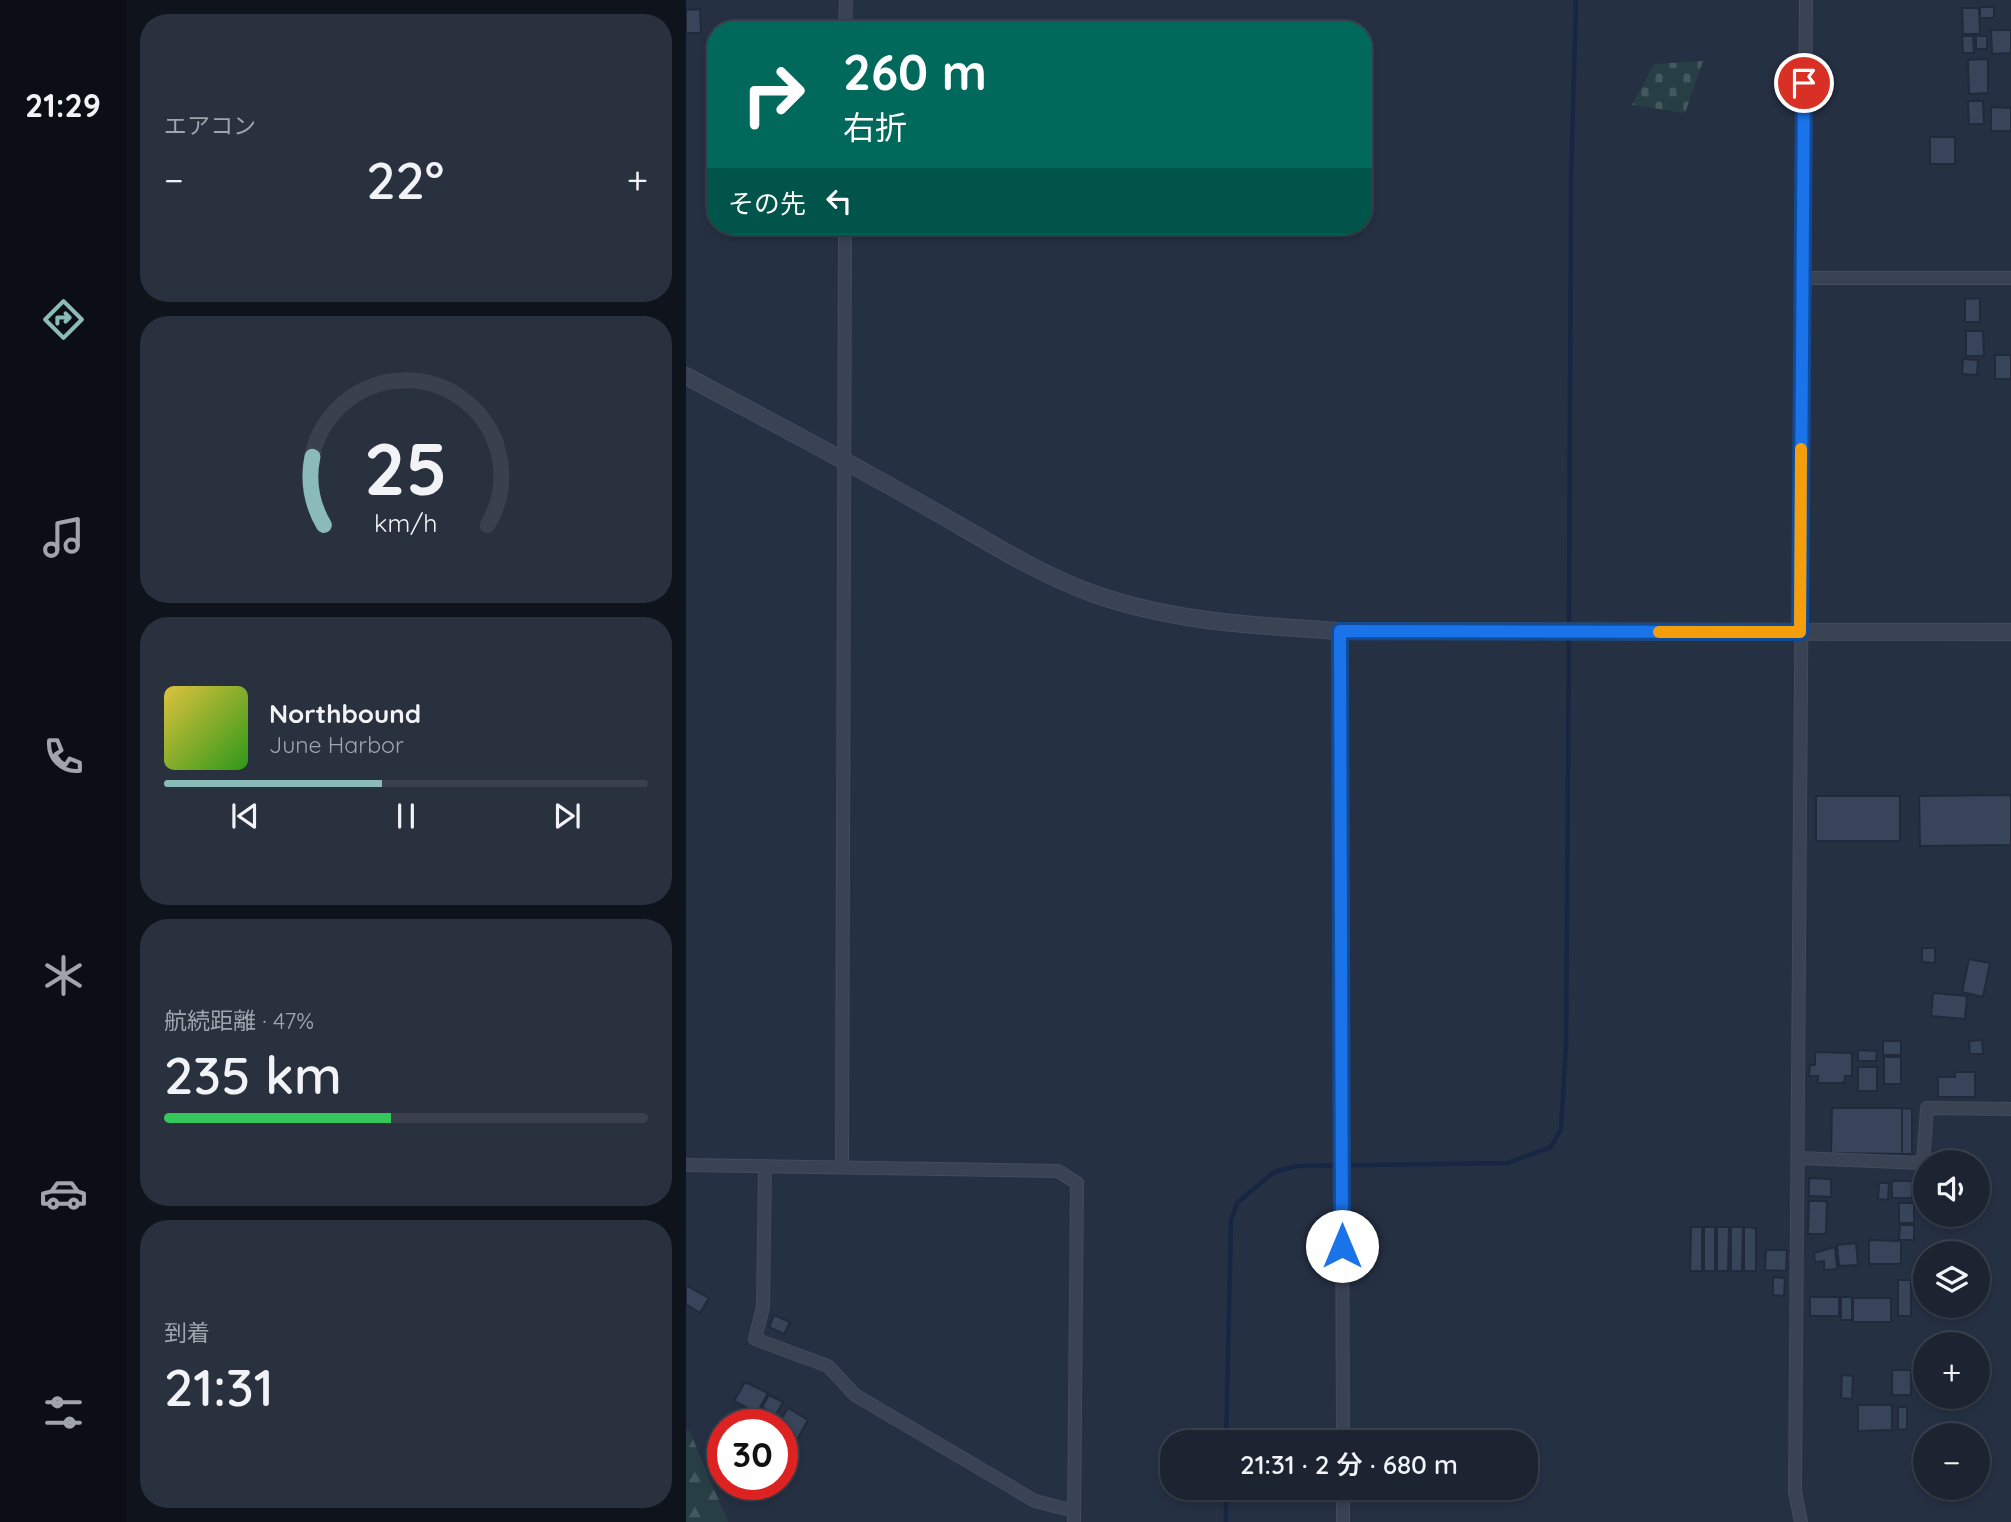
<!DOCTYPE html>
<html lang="ja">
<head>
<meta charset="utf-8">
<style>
  :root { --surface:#1c2432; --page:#29303e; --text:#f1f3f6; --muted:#a0a4ac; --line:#3a414d; --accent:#8bbbb9 }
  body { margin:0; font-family:Quicksand,"Noto Sans JP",sans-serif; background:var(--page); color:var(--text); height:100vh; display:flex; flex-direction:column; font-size:26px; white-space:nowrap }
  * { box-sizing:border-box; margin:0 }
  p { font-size:23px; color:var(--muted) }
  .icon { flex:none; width:38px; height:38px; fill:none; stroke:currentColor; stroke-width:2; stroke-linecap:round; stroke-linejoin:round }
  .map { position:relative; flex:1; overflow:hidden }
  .drawer { display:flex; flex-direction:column; gap:14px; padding:14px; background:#0f141c; width:560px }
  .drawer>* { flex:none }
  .guide { position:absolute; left:21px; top:21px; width:665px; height:214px; border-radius:28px; box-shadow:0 4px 10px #0003,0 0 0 2px var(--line); background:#00695c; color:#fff; overflow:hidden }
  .controls { position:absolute; left:1227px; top:1150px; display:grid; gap:14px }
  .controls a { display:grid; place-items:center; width:77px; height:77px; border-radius:50%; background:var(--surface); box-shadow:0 4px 10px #0003,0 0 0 2px var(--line); font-size:35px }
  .speed { position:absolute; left:21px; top:1409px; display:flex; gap:14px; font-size:35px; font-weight:700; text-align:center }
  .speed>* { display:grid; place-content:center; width:91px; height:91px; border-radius:50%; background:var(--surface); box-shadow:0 4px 10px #0003,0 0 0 2px var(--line); line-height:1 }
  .speed .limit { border:10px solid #d22; background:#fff; color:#111 }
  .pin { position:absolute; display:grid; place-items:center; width:60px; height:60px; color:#fff; margin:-30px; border:4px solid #fff; border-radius:50%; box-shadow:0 2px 7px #0007 }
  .me { position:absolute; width:77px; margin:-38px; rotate:0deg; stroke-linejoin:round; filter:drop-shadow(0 0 5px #0008) }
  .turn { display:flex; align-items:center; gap:24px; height:147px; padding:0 21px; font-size:32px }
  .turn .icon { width:91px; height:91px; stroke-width:2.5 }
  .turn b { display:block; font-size:49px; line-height:60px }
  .then { display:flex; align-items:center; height:66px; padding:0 21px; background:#0003; gap:14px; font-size:26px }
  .big { font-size:52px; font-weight:600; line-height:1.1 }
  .drawer .widget { flex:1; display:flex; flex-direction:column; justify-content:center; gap:10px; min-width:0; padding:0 24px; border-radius:28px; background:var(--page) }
  .drawer .dial { align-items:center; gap:0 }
  .dial svg { height:182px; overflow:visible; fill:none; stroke:var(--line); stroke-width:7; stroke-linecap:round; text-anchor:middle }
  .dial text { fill:var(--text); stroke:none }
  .song { display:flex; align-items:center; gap:21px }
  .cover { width:84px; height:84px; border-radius:10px; background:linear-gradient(135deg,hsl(50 70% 55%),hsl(110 70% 35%)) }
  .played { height:7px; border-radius:4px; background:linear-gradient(90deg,var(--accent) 45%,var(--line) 45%) }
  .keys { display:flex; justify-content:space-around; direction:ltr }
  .heat { display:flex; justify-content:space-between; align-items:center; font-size:38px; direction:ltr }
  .charge { height:10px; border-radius:5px; background:linear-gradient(90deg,#34c759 47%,var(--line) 0) }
  .trip { position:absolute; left:474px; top:1430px; width:378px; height:70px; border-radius:28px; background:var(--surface); box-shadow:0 4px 10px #0003,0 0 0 2px var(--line); font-weight:600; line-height:70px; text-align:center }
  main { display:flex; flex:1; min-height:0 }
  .dock { display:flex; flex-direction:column; width:126px; justify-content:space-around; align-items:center; background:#0b0e14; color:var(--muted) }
  .dock .icon { width:49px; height:49px }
  .dock .selected { color:var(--accent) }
  .dock b { font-size:32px; color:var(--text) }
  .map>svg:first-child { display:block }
  .forest { fill:url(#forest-firs) }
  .cemetery { fill:url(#cemetery-stones) }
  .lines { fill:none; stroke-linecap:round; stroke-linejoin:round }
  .stream { stroke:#172642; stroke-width:4.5 }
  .building { fill:#37445a; stroke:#202a3a; stroke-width:2 }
  .minor-casing { stroke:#434c5c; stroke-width:14 }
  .tertiary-casing { stroke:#434c5c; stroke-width:18 }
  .minor { stroke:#394353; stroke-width:12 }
  .tertiary { stroke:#394353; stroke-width:16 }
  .route-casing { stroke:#114b97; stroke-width:18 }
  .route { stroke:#1a73e8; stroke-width:12 }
  .slow { stroke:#f59e0b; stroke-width:12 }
</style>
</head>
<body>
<main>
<nav class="dock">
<b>21:29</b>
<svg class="icon selected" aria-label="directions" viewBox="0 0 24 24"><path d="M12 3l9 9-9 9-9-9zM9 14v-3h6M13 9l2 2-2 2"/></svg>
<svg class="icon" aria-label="music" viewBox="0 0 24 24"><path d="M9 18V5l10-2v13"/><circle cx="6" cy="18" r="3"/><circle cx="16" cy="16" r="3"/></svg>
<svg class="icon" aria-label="phone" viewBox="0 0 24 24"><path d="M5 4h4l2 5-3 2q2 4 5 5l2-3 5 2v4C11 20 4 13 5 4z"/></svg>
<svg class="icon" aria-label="climate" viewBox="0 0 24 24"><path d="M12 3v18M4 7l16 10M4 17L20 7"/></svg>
<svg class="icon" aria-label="car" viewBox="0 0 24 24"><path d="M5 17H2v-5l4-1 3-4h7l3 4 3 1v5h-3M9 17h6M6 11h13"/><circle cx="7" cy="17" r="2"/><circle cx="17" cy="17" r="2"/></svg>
<svg class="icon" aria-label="filters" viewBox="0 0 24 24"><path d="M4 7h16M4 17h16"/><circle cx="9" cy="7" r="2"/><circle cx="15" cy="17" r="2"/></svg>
</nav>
<section class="drawer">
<div class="widget"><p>エアコン</p>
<div class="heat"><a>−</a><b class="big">22°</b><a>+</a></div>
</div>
<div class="widget dial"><svg viewBox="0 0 100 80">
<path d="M14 69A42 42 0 1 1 86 69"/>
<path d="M14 69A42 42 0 0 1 9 39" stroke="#8bbbb9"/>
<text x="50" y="56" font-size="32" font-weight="700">25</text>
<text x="50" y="72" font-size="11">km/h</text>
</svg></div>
<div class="widget">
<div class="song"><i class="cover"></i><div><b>Northbound</b><p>June Harbor</p></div></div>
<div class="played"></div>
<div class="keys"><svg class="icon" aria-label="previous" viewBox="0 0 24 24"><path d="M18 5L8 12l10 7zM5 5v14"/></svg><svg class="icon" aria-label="pause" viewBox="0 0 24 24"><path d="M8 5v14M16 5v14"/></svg><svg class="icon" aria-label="next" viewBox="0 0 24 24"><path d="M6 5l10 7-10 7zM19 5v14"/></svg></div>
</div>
<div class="widget"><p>航続距離 · 47%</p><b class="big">235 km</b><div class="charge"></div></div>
<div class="widget"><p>到着</p><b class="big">21:31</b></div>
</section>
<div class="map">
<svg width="1325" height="1522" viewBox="0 0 1325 1522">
  <defs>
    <pattern id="forest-firs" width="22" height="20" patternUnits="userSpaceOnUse" patternTransform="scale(1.75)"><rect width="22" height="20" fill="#273f44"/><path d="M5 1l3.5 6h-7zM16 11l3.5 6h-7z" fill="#44595e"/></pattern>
    <pattern id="cemetery-stones" width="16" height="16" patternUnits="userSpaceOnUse" patternTransform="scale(1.75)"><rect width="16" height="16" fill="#273f44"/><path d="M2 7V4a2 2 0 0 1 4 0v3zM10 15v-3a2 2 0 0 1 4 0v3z" fill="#44595e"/></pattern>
  </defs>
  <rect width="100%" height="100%" fill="#253043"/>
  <path class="forest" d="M 3,1430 L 42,1522 L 0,1522 L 0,1432 Z"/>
  <path class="cemetery" d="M 1017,61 L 999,113 L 946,105 L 968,64 Z"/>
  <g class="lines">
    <g class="stream">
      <path d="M 883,626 L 885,180 L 890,0"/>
      <path d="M 540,1442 L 545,1220 L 551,1203 L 588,1172 L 611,1166 L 822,1163 L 865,1147 L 875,1129 L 880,1045 L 883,635"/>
      <path d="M 540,1488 L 540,1522"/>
    </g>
  </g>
  <g class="building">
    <rect x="1294" y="7" width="14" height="11"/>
    <path d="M 1276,8 L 1293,8 L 1294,34 L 1277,34 Z"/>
    <path d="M 14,9 L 15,33 L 0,33 L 0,10 Z"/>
    <path d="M 1305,30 L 1325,30 L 1325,53 L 1306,54 Z"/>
    <path d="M 1276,36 L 1287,36 L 1288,53 L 1277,53 Z"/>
    <rect x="1290" y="36" width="11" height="13"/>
    <path d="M 1302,59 L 1302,93 L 1283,94 L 1282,60 Z"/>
    <path d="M 1282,101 L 1297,101 L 1298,124 L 1283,124 Z"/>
    <path d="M 1305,107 L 1325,108 L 1325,131 L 1305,131 Z"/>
    <rect x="1244" y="137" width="25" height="27"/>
    <path d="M 1294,298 L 1294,322 L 1279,322 L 1279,299 Z"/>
    <path d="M 1280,331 L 1297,331 L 1298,356 L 1280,356 Z"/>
    <rect x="1309" y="355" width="16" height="24"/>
    <path d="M 1277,359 L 1292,360 L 1291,375 L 1276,374 Z"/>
    <path d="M 1325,795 L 1325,845 L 1234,846 L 1233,796 Z"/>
    <rect x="1130" y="796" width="84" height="45"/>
    <path d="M 1236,948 L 1249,948 L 1249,963 L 1236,962 Z"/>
    <path d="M 1283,959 L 1304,963 L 1297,997 L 1276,992 Z"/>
    <path d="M 1247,993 L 1281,996 L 1279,1019 L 1245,1016 Z"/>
    <path d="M 1296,1040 L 1297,1054 L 1284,1054 L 1283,1041 Z"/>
    <rect x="1197" y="1041" width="18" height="14"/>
    <path d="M 1172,1050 L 1191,1051 L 1190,1061 L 1172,1061 Z"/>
    <path d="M 1129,1052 L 1166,1053 L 1166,1076 L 1159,1076 L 1158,1083 L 1132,1083 L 1132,1076 L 1123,1076 L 1124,1065 L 1129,1065 Z"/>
    <rect x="1198" y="1057" width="17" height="27"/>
    <rect x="1172" y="1067" width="19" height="24"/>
    <path d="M 1269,1072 L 1289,1072 L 1289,1097 L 1252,1097 L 1252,1077 L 1269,1077 Z"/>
    <path d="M 1146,1108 L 1216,1108 L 1216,1154 L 1145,1153 Z"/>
    <path d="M 1216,1108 L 1226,1109 L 1226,1154 L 1216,1154 Z"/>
    <path d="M 1123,1178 L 1145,1179 L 1145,1197 L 1123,1196 Z"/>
    <rect x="1206" y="1181" width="20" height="17"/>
    <path d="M 1193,1183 L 1203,1183 L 1202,1200 L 1192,1199 Z"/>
    <path d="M 1123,1201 L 1141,1201 L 1140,1234 L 1122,1234 Z"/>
    <rect x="1213" y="1203" width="15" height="20"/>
    <path d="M 1214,1225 L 1228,1225 L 1228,1240 L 1213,1240 Z"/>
    <path d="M 1005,1227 L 1016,1227 L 1016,1271 L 1004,1271 Z"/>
    <rect x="1018" y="1227" width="11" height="44"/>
    <path d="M 1031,1227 L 1043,1227 L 1042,1271 L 1031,1271 Z"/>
    <path d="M 1045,1227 L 1057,1227 L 1056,1271 L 1045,1271 Z"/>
    <path d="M 1058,1227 L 1070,1228 L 1070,1271 L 1058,1271 Z"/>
    <path d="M 1183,1240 L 1215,1241 L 1215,1264 L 1183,1264 Z"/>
    <path d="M 1170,1243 L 1172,1265 L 1153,1266 L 1151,1245 Z"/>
    <path d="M 1149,1247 L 1151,1269 L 1138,1270 L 1138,1261 L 1129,1262 L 1128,1253 Z"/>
    <path d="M 1080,1250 L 1101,1250 L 1100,1271 L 1079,1270 Z"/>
    <path d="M 1087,1277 L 1099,1278 L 1098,1296 L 1087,1295 Z"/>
    <rect x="1212" y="1280" width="13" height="36"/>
    <path d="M 0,1285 L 23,1298 L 14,1313 L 0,1304 Z"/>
    <rect x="1124" y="1297" width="29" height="19"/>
    <rect x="1155" y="1297" width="11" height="23"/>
    <rect x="1167" y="1298" width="38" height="24"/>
    <path d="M 88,1315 L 104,1322 L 98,1334 L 83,1327 Z"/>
    <rect x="1206" y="1370" width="19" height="25"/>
    <path d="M 1156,1375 L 1167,1376 L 1166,1399 L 1155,1398 Z"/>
    <path d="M 59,1382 L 82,1393 L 71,1413 L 48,1401 Z"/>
    <path d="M 83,1395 L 97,1402 L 90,1415 L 76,1407 Z"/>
    <path d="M 1172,1405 L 1206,1405 L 1206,1430 L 1172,1431 Z"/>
    <path d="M 55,1406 L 74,1416 L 69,1424 L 59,1424 L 48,1419 Z"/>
    <path d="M 1212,1407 L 1221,1407 L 1221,1429 L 1212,1430 Z"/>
    <path d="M 102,1408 L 122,1420 L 107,1447 L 96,1441 L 96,1424 L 92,1424 Z"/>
  </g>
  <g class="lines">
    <defs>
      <g id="minor">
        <path d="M 159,30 L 160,0"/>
        <path d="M 1116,278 L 1325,278"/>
        <path d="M 654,631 L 657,1442"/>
        <path d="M 1113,1158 L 1237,1163 L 1241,1108 L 1325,1109"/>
        <path d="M 0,1165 L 372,1171 L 391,1183 L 388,1522"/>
        <path d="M 79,1166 L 77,1307 L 69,1339 L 142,1366 L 169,1395 L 349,1501 L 388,1511"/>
        <path d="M 156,1167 L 159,226"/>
        <path d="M 657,1488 L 657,1522"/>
        <path d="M 1115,1522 L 1109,1492 L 1120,0"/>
      </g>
      <path id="tertiary" d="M 0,376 C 78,418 157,459 234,503 C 290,534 347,572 408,594 C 488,622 571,626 654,631 L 1325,632"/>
    </defs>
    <use href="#minor" class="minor-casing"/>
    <use href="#tertiary" class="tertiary-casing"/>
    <use href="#minor" class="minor"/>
    <use href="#tertiary" class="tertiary"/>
  </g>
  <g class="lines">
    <defs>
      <path id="route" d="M 656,1246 L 654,631 L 1114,632 L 1118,83"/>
    </defs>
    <use href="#route" class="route-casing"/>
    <use href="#route" class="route"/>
    <path class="slow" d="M 973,632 L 1114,632 L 1115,449"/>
  </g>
</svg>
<div class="controls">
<a><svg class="icon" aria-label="sound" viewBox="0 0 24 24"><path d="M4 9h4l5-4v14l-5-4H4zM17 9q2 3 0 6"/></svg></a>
<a><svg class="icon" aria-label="layers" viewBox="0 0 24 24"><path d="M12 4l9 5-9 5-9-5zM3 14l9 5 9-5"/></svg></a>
<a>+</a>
<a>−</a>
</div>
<div class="speed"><div class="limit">30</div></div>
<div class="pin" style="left:1118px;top:83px;background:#d93025"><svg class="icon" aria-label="arrive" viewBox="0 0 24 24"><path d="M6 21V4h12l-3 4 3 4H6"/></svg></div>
<svg class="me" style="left:656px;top:1246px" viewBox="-20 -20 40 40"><circle r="19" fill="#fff"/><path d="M0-13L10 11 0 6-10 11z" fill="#1a73e8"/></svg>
<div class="trip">21:31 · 2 分 · 680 m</div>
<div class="guide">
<div class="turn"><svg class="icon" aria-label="right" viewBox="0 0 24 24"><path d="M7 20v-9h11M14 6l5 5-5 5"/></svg><div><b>260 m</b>右折</div></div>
<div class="then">その先<svg class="icon" aria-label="left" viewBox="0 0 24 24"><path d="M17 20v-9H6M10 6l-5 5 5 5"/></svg></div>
</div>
</div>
</main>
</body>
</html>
